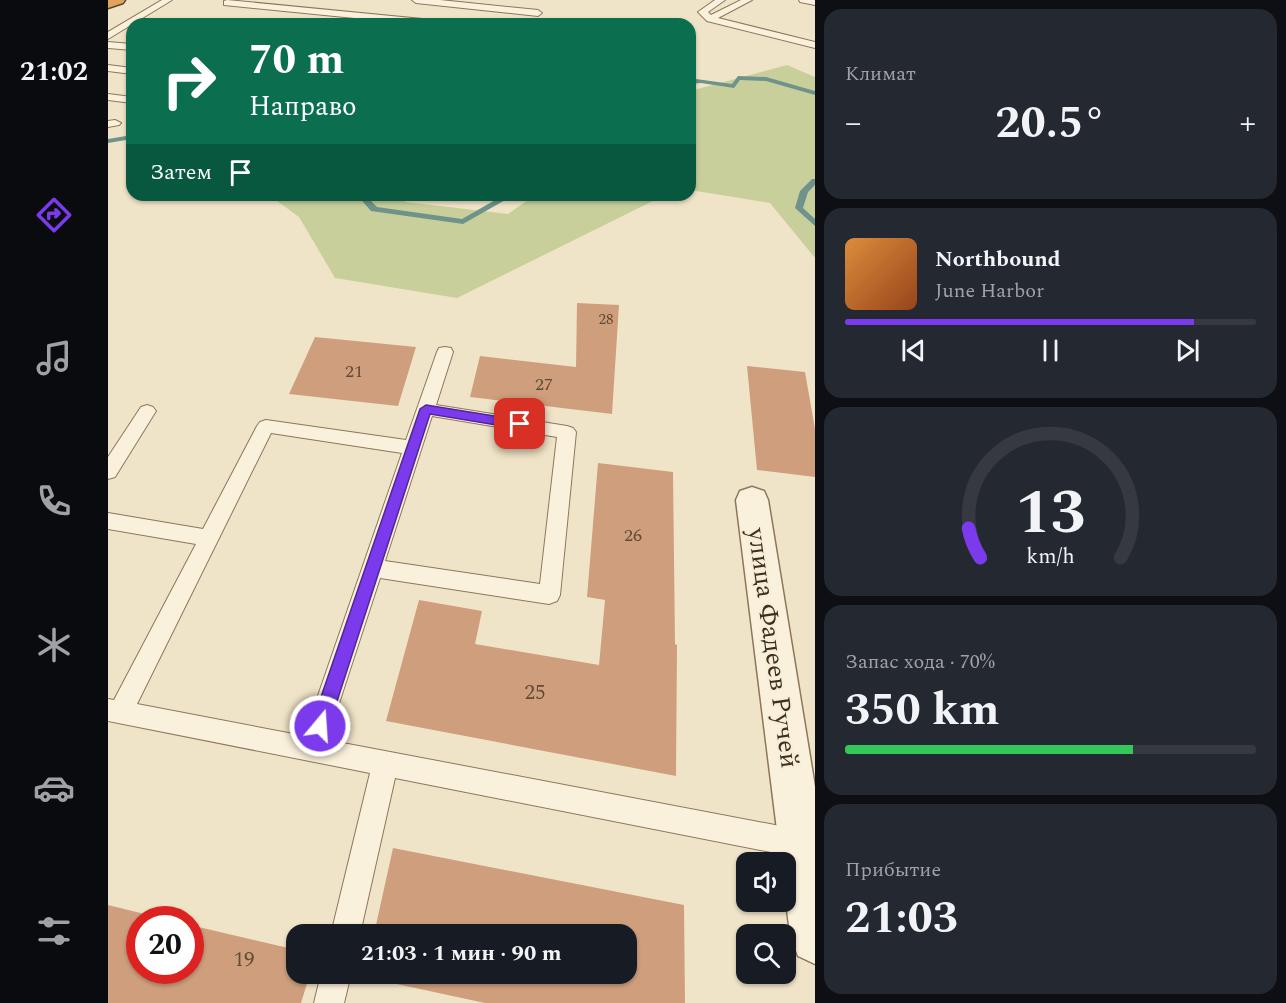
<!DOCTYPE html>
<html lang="ru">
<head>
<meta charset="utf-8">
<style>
  :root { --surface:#171b24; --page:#242831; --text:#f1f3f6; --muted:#9ea1a6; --line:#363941; --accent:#7c3aed }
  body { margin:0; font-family:Spectral,serif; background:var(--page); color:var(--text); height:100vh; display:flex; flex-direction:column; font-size:22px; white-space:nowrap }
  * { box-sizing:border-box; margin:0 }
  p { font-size:20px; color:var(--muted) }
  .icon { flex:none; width:33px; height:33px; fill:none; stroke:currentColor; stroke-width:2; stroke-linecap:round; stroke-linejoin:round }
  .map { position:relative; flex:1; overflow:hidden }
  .sheet { display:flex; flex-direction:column; gap:9px; padding:9px; background:#0d0f14; width:471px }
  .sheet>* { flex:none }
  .guide { position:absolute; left:18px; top:18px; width:570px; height:183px; border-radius:18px; box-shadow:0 2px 4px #0004; background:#0b6e4f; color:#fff; overflow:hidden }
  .buttons { position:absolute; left:628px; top:852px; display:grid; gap:12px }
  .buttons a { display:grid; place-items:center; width:60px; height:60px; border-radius:12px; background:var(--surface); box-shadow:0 2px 4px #0004; font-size:30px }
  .speed { position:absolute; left:18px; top:906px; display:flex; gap:12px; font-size:30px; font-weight:700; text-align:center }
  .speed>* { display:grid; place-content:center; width:78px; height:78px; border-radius:50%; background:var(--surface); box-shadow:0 2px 4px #0004; line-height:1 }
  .speed .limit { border:9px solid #d22; background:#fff; color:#111 }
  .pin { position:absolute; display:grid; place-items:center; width:51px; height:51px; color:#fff; margin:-26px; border-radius:12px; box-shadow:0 3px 9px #0006 }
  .me { position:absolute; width:66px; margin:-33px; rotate:18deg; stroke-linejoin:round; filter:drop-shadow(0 0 4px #0008) }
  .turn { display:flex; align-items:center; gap:21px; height:126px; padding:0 24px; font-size:27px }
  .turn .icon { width:78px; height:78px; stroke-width:2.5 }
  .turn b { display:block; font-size:42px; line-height:51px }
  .then { display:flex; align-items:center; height:57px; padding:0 24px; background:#0003; gap:12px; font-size:22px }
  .big { font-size:45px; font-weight:700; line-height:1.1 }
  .sheet .widget { flex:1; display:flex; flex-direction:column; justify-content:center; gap:9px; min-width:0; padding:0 21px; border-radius:18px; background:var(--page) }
  .sheet .dial { align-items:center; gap:0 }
  .dial svg { height:156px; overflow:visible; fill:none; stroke:var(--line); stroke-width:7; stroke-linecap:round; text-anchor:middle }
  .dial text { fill:var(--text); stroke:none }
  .song { display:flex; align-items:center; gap:18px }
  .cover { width:72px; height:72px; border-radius:9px; background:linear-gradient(135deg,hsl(30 70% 55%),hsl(20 70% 35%)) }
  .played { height:6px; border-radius:3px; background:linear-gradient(90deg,var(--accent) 85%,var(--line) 85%) }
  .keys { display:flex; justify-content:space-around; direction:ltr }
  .heat { display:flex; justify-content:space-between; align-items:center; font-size:33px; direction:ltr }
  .charge { height:9px; border-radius:4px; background:linear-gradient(90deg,#34c759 70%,var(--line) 0) }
  .trip { position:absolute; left:178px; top:924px; width:351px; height:60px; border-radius:18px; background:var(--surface); box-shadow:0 2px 4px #0004; font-weight:700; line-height:60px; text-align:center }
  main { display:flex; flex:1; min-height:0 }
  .tabs { display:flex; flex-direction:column; width:108px; justify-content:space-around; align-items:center; background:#090b0e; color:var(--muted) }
  .tabs .icon { width:42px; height:42px }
  .tabs .on { color:var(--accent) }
  .tabs b { font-size:27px; color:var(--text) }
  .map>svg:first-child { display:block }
  .green { fill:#c9cf9b }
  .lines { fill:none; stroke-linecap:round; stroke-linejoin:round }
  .stream { fill:#6f938a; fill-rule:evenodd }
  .building { fill:#cf9f7d }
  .lane-casing { stroke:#8d765c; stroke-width:2 }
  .street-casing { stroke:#8d765c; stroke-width:3 }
  .highway-casing { stroke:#5b4430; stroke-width:3 }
  .lane { fill:#faf1dc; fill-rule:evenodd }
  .street { fill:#faf1dc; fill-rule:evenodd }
  .highway { fill:#e0a458; fill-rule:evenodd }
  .route { fill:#7c3aed; stroke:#51269a; stroke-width:1.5 }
  .labels { text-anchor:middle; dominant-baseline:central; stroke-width:4.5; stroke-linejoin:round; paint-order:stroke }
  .far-number-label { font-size:15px; fill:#624a37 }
  .number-label { font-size:18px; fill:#624a37 }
  .near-number-label { font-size:21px; fill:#624a37 }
  .near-street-label { font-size:26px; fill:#3d2e20; stroke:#f7eed8 }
</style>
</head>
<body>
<main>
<nav class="tabs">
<b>21:02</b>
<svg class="icon on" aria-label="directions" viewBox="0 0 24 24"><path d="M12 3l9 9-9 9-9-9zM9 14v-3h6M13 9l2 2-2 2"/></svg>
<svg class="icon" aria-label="music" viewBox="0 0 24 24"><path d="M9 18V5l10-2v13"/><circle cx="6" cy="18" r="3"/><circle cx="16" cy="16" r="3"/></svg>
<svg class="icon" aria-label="phone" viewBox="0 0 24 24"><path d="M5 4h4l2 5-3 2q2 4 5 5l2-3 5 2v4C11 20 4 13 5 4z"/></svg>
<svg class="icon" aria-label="climate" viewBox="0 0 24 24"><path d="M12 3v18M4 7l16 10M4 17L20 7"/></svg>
<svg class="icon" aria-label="car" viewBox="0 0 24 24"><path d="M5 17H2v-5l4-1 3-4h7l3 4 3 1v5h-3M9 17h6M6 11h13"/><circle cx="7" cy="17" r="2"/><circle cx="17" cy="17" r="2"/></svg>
<svg class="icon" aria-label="filters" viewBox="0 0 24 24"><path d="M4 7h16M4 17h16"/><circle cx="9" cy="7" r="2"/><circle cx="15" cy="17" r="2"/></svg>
</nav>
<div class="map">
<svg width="707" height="1003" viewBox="0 0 707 1003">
  <rect width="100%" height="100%" fill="#f0e4c8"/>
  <g class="green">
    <path d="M 679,65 L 707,77 L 707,258 L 662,203 L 582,190 L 582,91 Z"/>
    <path d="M 161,195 L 292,195 L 298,202 L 400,214 L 427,195 L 557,195 L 349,298 L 227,278 L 191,217 Z"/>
  </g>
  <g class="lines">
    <g class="stream">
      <path d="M 630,76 L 658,77 L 707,91 L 707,95 L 658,81 L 632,80 L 626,88 L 593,83 L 582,84 L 582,80 L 588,79 L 624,84 Z"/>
      <path d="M 24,135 L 24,139 L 0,143 L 0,139 Z"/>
      <path d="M 704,179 L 707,179 L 707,185 L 700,192 L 695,208 L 707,219 L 707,226 L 687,208 L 692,191 Z"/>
      <path d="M 249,195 L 257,195 L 269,207 L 354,219 L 396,195 L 406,195 L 355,224 L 263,211 Z"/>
    </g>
  </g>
  <g class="building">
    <path d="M 469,303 L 511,305 L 504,414 L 362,397 L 372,356 L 468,367 Z"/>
    <path d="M 207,337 L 308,347 L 290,406 L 181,394 Z"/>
    <path d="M 639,366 L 697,372 L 707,429 L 707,477 L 649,470 Z"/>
    <path d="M 490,463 L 565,472 L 567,644 L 569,645 L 568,776 L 278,721 L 311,600 L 374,611 L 367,644 L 491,665 L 497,600 L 479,597 Z"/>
    <path d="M 285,848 L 576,905 L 577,1003 L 377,1003 L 256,977 L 257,974 L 519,974 L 519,934 L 266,934 Z"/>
    <path d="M 0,905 L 61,920 L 32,920 L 32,970 L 82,970 L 82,925 L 189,950 L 189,974 L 202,974 L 193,1003 L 0,1003 Z"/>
  </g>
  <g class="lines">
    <defs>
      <g id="lane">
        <path d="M 54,0 L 64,0 L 0,39 L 0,32 Z"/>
        <path d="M 119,0 L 335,21 L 339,24 L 307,24 L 116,5 L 116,1 Z"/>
        <path d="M 304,0 L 332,0 L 430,10 L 434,13 L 430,16 L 308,3 Z"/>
        <path d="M 607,0 L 617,0 L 600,12 L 603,15 L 633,0 L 644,0 L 610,18 L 707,42 L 707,48 L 599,21 L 590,12 Z"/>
        <path d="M 691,0 L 707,0 L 707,5 L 692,2 Z"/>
        <path d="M 0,42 L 24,44 L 24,50 L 0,48 Z"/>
        <path d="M 0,65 L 24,68 L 24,74 L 0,71 Z"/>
        <path d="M 0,94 L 24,97 L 24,103 L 0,100 Z"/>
        <path d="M 7,120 L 13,123 L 11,125 L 0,127 L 0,121 Z"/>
        <path d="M 337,347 L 343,348 L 345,352 L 328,405 L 459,426 L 465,428 L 468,432 L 452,595 L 449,601 L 441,604 L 272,578 L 219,740 L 693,830 L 703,834 L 707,844 L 703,854 L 693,858 L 287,778 L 252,934 L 223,934 L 262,773 L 0,721 L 0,699 L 6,700 L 88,544 L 0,529 L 0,513 L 95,529 L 149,426 L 152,422 L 158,420 L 298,440 L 329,352 L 331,348 ZM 324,416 L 449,437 L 432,584 L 277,561 ZM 163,433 L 294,453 L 196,736 L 29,704 Z"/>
        <path d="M 39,405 L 45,407 L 48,411 L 7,477 L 0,479 L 0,457 L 33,407 Z"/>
        <path d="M 213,974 L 243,974 L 236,1003 L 206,1003 Z"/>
      </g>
      <path id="street" d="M 644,487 L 656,491 L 660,500 L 707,787 L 707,964 L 690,956 C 677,926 678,895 678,862 L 673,862 L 628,500 L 632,491 Z"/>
      <path id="highway" d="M 0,0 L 17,0 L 15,3 L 0,8 Z"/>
    </defs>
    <use href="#lane" class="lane-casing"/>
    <use href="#street" class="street-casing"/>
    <use href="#highway" class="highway-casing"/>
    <use href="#lane" class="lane"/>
    <use href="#street" class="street"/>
    <use href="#highway" class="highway"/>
  </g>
  <path class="route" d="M 318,405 L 412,420 L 418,424 L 412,429 L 322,414 L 221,726 L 218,732 L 212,735 L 206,732 L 203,726 L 312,409 Z"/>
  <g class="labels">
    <g class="far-number-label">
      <text x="498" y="319">28</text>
    </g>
    <g class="number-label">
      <text x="246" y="371">21</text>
      <text x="436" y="384">27</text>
      <text x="525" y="535">26</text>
    </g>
    <g class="near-number-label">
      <text x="427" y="693">25</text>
      <text x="136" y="960">19</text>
    </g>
    <g class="near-street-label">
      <text transform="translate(665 648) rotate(82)">улица Фадеев Ручей</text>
    </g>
  </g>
</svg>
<div class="buttons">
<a><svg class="icon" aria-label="sound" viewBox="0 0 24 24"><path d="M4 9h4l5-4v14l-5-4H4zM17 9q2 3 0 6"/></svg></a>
<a><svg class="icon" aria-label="search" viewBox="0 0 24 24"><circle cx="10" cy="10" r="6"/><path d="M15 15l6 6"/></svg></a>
</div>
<div class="speed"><div class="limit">20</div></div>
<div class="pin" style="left:412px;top:424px;background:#d93025"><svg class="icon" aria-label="arrive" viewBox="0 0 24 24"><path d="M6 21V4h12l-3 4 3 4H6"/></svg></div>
<svg class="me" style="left:212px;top:726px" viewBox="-20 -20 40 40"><circle r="17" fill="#7c3aed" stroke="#fff" stroke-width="3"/><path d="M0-11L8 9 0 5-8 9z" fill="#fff"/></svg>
<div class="trip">21:03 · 1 мин · 90 m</div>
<div class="guide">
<div class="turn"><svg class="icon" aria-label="right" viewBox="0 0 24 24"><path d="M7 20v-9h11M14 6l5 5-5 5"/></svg><div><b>70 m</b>Направо</div></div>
<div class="then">Затем<svg class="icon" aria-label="arrive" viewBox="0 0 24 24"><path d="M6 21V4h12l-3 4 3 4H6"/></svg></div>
</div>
</div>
<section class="sheet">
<div class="widget"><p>Климат</p>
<div class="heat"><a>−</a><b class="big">20.5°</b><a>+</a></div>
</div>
<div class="widget">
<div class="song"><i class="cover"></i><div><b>Northbound</b><p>June Harbor</p></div></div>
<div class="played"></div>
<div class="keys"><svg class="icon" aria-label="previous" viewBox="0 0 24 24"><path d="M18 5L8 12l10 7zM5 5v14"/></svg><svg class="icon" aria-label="pause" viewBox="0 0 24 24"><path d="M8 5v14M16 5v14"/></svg><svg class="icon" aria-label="next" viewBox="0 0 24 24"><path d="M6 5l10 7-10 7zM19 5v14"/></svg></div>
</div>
<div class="widget dial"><svg viewBox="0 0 100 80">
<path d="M14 69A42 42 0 1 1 86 69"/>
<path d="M14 69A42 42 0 0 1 8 54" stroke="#7c3aed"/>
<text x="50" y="56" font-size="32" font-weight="700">13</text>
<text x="50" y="72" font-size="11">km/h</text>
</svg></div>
<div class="widget"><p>Запас хода · 70%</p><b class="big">350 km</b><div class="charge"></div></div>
<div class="widget"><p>Прибытие</p><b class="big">21:03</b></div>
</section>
</main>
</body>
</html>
